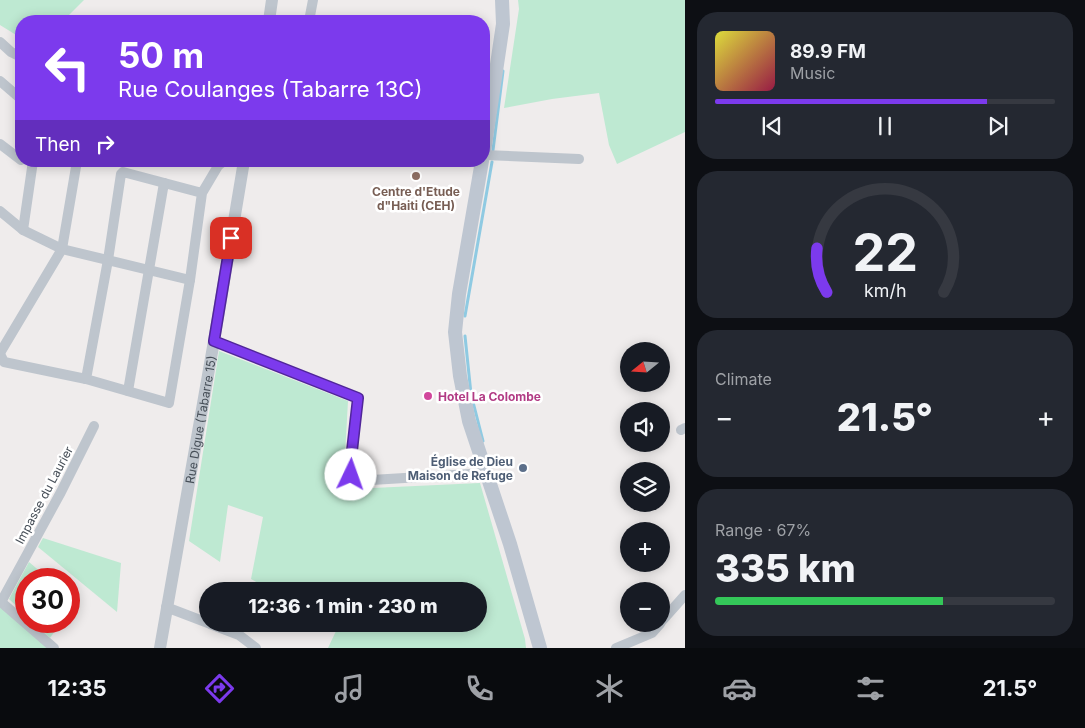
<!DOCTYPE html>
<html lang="en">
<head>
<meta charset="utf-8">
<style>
  :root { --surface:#171b24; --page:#242831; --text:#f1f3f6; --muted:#9ea1a6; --line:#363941; --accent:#7c3aed }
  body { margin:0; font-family:Inter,sans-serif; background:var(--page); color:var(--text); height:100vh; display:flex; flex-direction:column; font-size:19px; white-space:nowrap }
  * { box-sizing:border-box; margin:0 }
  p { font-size:16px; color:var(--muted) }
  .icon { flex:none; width:28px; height:28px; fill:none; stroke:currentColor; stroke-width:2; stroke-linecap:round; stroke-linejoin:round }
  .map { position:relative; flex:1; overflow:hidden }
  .sheet { display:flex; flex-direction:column; gap:12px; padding:12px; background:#0d0f14; width:400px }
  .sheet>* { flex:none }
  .guide { position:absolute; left:15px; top:15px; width:475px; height:152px; border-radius:20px; box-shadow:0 2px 12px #0003; background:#7c3aed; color:#fff; overflow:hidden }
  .needle { width:32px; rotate:252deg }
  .tools { position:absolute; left:620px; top:342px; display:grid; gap:10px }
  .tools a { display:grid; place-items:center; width:50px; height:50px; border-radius:50%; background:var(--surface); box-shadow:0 2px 12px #0003; font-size:25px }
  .speed { position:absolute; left:15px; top:568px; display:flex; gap:10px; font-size:25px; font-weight:700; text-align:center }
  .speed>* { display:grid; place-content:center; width:65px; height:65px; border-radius:50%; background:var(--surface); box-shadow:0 2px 12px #0003; line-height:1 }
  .speed .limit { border:8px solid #d22; background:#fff; color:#111 }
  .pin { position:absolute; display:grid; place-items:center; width:42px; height:42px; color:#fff; margin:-21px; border-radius:10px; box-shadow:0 2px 8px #0006 }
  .me { position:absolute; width:55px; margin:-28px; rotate:3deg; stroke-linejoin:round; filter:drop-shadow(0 0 4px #0008) }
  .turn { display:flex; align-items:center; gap:18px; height:105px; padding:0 20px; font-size:22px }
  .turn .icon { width:65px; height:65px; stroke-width:2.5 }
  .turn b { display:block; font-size:35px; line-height:42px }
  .then { display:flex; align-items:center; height:48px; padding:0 20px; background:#0003; gap:10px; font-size:19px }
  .big { font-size:38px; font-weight:800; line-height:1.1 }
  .sheet .widget { flex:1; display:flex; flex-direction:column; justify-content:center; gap:8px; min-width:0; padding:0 18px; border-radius:20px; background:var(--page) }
  .sheet .dial { align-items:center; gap:0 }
  .dial svg { height:130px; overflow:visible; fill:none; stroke:var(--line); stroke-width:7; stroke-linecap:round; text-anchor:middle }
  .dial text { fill:var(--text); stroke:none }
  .song { display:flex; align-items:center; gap:15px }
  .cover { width:60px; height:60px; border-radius:8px; background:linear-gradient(135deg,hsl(60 70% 55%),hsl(340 70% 35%)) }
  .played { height:5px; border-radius:2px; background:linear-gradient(90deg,var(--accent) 80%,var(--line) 80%) }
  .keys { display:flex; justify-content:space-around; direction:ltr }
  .heat { display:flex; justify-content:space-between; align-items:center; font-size:28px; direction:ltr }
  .charge { height:8px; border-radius:4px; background:linear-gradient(90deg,#34c759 67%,var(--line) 0) }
  .trip { position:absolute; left:199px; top:582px; width:288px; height:50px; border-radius:25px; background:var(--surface); box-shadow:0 2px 12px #0003; font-weight:800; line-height:50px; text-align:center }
  .menu { display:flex; height:80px; justify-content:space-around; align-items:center; background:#090b0e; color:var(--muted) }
  .menu .icon { width:35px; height:35px }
  .menu .selected { color:var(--accent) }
  .menu b { font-size:22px; color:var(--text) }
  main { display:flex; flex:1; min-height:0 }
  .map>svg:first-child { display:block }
  .green { fill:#bee9d2 }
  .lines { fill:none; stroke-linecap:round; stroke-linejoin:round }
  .stream { stroke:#8fcae2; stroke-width:3 }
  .minor { stroke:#bec5cd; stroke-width:10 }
  .tertiary { stroke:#bec5cd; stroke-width:12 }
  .secondary { stroke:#bec6d1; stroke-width:14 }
  .route-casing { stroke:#51269a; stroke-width:12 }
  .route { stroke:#7c3aed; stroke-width:9 }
  .education-dot { fill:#8d6e63; stroke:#fff; stroke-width:2 }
  .hotel-dot { fill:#d1479c; stroke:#fff; stroke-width:2 }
  .service-dot { fill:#5c6f8a; stroke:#fff; stroke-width:2 }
  .labels { text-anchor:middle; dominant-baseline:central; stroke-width:5; stroke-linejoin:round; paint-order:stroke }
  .education-label { font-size:12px; font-weight:bold; fill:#785e54; stroke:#fff }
  .hotel-label { font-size:12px; font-weight:bold; fill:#b23c85; stroke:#fff; text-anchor:start }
  .street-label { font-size:12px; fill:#464e57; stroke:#fff }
  .service-label { font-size:12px; font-weight:bold; fill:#4e5e75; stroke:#fff; text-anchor:end }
</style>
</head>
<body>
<main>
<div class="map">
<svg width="685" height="648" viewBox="0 0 685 648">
  <rect width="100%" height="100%" fill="#efecec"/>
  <g class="green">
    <path d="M 0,0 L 84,0 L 63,21 L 21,21 L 21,38 L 0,25 Z"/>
    <path d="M 518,0 L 685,0 L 685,132 L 617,164 L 609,145 L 599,93 L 552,99 L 504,108 L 519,9 Z"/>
    <path d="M 219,351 L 348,401 L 344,473 L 351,489 L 480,483 L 525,639 L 526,648 L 328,648 L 336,631 L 324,624 L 478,624 L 478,591 L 272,591 L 251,579 L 263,517 L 228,505 L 220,562 L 189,541 Z"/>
    <path d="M 43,538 L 121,563 L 117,612 L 38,547 Z"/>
    <path d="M 29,562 L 49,579 L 26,579 L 26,615 L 9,599 Z"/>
    <path d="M 0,605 L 48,648 L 0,648 Z"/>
    <path d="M 32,621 L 62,621 L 50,638 Z"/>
  </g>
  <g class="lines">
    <g class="stream">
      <path d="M 493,150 L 503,71"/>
      <path d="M 465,316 L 492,162"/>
      <path d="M 465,336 L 471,394 L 483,441"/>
    </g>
    <g class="minor">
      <path d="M 309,21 L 313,0"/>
      <path d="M 0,42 L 11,52 L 21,57"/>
      <path d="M 0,81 L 21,99"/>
      <path d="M 0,144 L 21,160"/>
      <path d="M 484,155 L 579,159"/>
      <path d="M 202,193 L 123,172 L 121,174 L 108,260 L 86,379 L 169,403 L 190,280 L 202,193 L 218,166 L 224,161"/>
      <path d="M 0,211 L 23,230 L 62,249 L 190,280"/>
      <path d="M 23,230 L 33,161"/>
      <path d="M 214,341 L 358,398 L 351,468 L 351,475 L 355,481 L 487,473"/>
      <path d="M 0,353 L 62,249 L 77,161"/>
      <path d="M 0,354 L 4,362 L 86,379"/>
      <path d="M 128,391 L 164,183"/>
      <path d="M 681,430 L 685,428"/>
      <path d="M 0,601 L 54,648"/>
      <path d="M 1,602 L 61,492 L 94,426"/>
      <path d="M 166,607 L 208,623"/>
      <path d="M 661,622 L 685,595"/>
      <path d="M 210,624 L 239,635 L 256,648"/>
      <path d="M 616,648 L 652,633 L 660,624"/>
    </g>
    <g class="tertiary">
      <path d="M 269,21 L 272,0"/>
      <path id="s1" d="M 160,648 L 214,341 L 244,161"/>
    </g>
    <g class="secondary">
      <path d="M 484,152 L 503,24 L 502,0"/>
      <path d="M 482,161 L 459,294 L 455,332 L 460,376 L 469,421 L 510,544 L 540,648"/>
    </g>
  </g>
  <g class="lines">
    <defs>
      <path id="route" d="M 231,238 L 214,341 L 358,398 L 350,468 L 351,475"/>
    </defs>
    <use href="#route" class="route-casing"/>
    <use href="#route" class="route"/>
  </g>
  <circle class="education-dot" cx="416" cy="176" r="5"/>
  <circle class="hotel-dot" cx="428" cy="396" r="5"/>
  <circle class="service-dot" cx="523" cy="468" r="5"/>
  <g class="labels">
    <g class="education-label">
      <text x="416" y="191">Centre d'Etude<tspan x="416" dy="14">d"Haiti (CEH)</tspan></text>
    </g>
    <g class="hotel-label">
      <text x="438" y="396">Hotel La Colombe</text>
    </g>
    <g class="street-label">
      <text stroke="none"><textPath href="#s1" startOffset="232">Rue Digue (Tabarre 15)</textPath></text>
      <text transform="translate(44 495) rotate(-62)">Impasse du Laurier</text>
    </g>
    <g class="service-label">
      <text x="513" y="461">Église de Dieu<tspan x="513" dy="14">Maison de Refuge</tspan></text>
    </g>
  </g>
</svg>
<div class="tools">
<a><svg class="needle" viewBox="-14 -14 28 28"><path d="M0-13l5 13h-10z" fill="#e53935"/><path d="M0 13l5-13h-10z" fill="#9ea1a6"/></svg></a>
<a><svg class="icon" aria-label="sound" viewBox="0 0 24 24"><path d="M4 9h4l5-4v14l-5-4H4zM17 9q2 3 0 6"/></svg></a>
<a><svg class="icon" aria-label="layers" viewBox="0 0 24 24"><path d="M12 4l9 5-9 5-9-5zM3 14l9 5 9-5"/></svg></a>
<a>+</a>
<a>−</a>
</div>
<div class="speed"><div class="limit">30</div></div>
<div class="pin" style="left:231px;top:238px;background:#d93025"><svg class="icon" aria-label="arrive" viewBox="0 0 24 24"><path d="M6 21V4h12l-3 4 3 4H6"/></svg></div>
<svg class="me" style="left:351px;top:475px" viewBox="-20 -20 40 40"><circle r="19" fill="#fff"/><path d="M0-13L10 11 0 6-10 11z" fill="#7c3aed"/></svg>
<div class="trip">12:36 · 1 min · 230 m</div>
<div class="guide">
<div class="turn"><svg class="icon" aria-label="left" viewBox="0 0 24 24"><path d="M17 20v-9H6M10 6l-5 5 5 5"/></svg><div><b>50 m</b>Rue Coulanges (Tabarre 13C)</div></div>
<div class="then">Then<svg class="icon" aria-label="right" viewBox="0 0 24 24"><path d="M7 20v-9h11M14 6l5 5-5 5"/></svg></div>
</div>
</div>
<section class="sheet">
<div class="widget">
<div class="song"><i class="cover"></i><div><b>89.9 FM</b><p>Music</p></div></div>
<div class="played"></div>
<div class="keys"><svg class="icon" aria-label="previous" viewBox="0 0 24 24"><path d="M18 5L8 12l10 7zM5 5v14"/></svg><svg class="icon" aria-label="pause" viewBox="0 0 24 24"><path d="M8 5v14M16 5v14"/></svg><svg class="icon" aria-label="next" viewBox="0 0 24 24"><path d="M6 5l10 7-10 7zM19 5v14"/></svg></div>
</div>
<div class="widget dial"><svg viewBox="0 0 100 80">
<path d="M14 69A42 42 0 1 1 86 69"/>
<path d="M14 69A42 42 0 0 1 8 42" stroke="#7c3aed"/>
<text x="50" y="56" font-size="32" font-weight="700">22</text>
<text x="50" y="72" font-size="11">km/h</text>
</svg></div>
<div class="widget"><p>Climate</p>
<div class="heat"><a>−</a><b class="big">21.5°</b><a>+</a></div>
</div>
<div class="widget"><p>Range · 67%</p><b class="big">335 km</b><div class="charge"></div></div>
</section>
</main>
<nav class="menu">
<b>12:35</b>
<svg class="icon selected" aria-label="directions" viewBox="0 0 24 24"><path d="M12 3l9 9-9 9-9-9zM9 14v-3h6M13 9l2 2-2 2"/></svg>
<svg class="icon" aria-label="music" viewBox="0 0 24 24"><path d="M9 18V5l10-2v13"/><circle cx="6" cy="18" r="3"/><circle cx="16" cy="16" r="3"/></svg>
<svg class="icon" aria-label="phone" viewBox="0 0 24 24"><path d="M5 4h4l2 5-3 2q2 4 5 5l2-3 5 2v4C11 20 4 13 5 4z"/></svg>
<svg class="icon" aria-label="climate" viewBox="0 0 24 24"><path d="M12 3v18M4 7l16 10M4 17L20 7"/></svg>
<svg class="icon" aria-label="car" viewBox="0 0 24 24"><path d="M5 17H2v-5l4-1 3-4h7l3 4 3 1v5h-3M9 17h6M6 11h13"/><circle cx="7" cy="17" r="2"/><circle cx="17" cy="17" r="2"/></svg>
<svg class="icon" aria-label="filters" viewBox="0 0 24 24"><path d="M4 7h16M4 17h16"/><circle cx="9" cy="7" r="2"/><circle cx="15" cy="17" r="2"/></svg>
<b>21.5°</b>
</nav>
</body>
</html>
